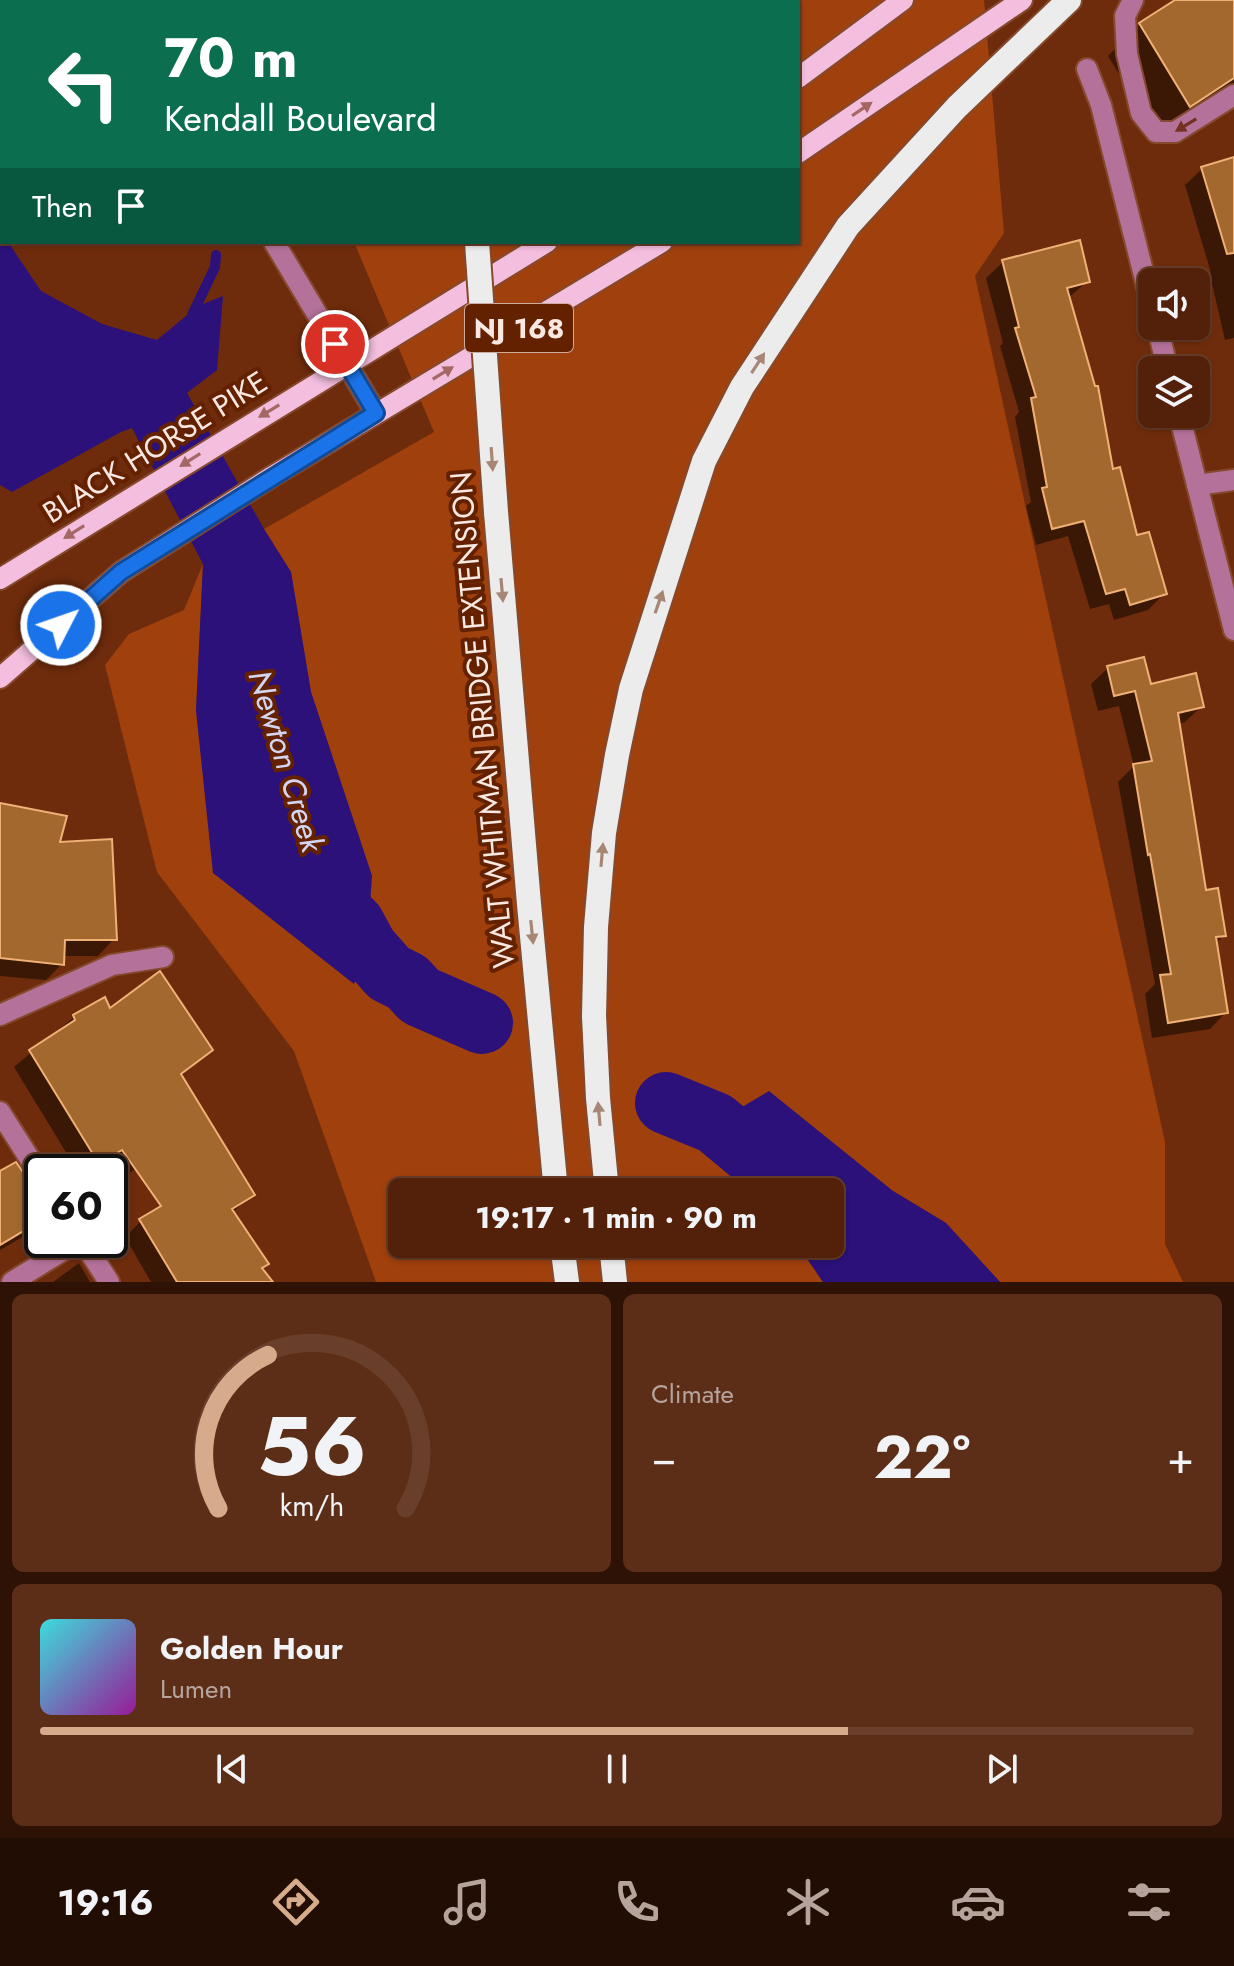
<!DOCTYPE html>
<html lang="en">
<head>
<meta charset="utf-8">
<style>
  :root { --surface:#532109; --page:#5c2e17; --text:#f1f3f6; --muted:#b5a39c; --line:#693e2a; --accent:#d6ab8b }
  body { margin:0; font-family:Jost,sans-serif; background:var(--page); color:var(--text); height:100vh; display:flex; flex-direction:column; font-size:30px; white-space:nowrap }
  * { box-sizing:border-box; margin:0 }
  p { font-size:26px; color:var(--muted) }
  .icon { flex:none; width:44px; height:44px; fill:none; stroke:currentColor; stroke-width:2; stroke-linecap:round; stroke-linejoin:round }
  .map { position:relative; height:1282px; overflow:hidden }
  .panel { display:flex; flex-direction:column; gap:12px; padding:12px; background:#2e1205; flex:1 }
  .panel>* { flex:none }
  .guide { position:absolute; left:0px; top:0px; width:800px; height:244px; box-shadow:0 2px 6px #0004,0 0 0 2px var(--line); background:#0b6e4f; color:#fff; overflow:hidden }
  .buttons { position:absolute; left:1138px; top:268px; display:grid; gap:16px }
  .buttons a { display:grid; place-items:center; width:72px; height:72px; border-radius:12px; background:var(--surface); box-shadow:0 2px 6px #0004,0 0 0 2px var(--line); font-size:40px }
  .speed { position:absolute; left:24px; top:1154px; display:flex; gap:16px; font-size:40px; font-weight:700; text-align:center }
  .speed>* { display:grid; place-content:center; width:104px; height:104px; border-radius:50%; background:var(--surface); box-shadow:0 2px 6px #0004,0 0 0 2px var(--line); line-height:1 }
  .speed .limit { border:4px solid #111; border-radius:12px; background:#fff; color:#111 }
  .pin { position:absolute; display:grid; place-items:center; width:68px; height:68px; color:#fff; margin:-34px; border:4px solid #fff; border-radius:50%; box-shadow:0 2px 8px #0007 }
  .me { position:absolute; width:88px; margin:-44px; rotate:49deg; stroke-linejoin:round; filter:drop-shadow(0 0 6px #0008) }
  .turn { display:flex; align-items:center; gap:28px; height:168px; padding:0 32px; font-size:36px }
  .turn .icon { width:104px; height:104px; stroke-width:2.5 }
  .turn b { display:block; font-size:56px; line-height:68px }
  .then { display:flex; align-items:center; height:76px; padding:0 32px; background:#0003; gap:16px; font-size:30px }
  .big { font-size:60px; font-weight:700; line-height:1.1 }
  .panel .tile { flex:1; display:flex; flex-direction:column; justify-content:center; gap:12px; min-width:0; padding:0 28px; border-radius:12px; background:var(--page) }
  .panel .dial { align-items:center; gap:0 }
  .dial svg { height:208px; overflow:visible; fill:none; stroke:var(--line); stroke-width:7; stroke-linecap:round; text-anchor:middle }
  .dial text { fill:var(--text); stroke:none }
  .song { display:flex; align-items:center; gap:24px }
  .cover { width:96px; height:96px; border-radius:12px; background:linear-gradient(135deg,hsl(180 70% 55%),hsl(300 70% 35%)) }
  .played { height:8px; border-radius:4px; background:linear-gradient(90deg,var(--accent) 70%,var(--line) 70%) }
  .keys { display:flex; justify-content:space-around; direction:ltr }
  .heat { display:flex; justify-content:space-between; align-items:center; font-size:44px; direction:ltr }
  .panel .tiles { flex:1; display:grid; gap:12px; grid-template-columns:1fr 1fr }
  .tile:last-child { grid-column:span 2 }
  .trip { position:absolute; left:388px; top:1178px; width:456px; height:80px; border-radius:12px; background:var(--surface); box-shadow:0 2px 6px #0004,0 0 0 2px var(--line); font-weight:700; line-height:80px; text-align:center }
  .dock { display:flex; height:128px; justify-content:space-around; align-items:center; background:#210d04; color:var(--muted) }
  .dock .icon { width:56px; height:56px }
  .dock .selected { color:var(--accent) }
  .dock b { font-size:36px; color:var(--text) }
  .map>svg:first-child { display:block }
  .green { fill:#a0400d }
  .water { fill:#2b1179 }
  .shadow { fill:#0007 }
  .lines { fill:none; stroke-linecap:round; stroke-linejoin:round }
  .stream { stroke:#2b1179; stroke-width:10 }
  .river { stroke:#2b1179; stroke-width:62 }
  .building { fill:#a2682e; stroke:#f0b177; stroke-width:2 }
  .minor-casing { stroke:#854a2e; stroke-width:24 }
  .major-casing { stroke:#854a2e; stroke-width:24 }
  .highway-casing { stroke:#854a2e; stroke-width:28 }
  .minor { stroke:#b4729b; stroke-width:20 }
  .major { stroke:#f4bede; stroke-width:20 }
  .highway { stroke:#ececec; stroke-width:24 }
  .highway-bridge-casing { stroke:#854a2e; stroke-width:28; stroke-linecap:butt }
  .highway-bridge { stroke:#ececec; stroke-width:24 }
  .oneway { fill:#a46864 }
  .oneway2 { fill:#73311f }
  .oneway3 { fill:#a88676 }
  .route-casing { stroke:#114b97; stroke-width:20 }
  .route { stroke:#1a73e8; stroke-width:14 }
  .labels { text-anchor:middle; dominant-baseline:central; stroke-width:8; stroke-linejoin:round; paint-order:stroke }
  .shield { fill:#632100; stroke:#ccac9e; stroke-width:2 }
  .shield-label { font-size:28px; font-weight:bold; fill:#f9e8e1 }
  .street-label { font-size:30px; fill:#f9e8e1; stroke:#632100 }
  .water-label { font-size:32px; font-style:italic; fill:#d4d6f1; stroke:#632100 }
</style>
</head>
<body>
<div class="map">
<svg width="1234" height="1282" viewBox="0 0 1234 1282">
  <rect width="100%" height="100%" fill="#6f2c0c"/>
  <path class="green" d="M 291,0 L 984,0 L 1004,233 L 975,276 L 1165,1142 L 1165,1244 L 1183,1282 L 1000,1282 L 946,1223 L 893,1191 L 715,1123 L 762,1192 L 402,1192 L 402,1244 L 797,1244 L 823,1282 L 376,1282 L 294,1051 L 157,872 L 105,665 L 129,634 L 184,610 L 203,564 L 196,711 L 372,876 L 311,692 L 291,572 L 264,529 L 434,432 L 354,242 L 798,242 L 798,2 L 290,2 Z"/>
  <g class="water">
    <path d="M 0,231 L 2,242 L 8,242 L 41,291 L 102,324 L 157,340 L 198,306 L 223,296 L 217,370 L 187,393 L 264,529 L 291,572 L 311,692 L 372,876 L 367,948 L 354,984 L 213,873 L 196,711 L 203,564 L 132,428 L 121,432 L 12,492 L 0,485 Z"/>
    <path d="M 769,1091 L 893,1191 L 946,1223 L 1000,1282 L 823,1282 L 797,1244 L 830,1244 L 830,1192 L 762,1192 L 715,1123 Z"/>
  </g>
  <g class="shadow">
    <path d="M 1178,0 L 1234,0 L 1234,87 L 1158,137 L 1108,56 L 1140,24 Z"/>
    <path d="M 1234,159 L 1234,338 L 1225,340 L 1210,275 L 1211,273 L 1185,185 L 1202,169 Z"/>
    <path d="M 1003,262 L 1088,281 L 1068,298 L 1112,471 L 1136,537 L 1164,594 L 1148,610 L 1114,620 L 1109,604 L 1090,609 L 1068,536 L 1036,545 L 1026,506 L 1031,502 L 1015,417 L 1019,412 L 1000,346 L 1003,343 L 986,278 Z"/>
    <path d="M 1108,668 L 1202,706 L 1185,722 L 1178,724 L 1205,892 L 1224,935 L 1215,944 L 1226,1012 L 1210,1029 L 1152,1038 L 1145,994 L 1155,984 L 1118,782 L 1134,766 L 1119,706 L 1098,711 L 1091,684 Z"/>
    <path d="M 0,805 L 114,939 L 98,956 L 62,956 L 62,964 L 46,980 L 0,976 Z"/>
    <path d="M 110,1011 L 211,1050 L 180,1077 L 192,1137 L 117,1180 L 106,1164 L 93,1172 L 78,1172 L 14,1067 L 74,1017 Z"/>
    <path d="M 0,1173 L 42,1204 L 42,1221 L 31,1232 L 0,1250 Z"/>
    <path d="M 252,1194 L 232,1213 L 260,1269 L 271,1282 L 151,1282 L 125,1237 L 141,1221 Z"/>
    <path d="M 79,1263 L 90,1282 L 53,1282 Z"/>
  </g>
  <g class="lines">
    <path class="stream" d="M 192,315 L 215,267 L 216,255"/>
    <g class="river">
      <path d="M 323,878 L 335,906 L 354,924 L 367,948 L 389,973 L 407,982 L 420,996 L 482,1023"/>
      <path d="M 666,1103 L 715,1123 L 798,1192"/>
    </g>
  </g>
  <g class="building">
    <path d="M 1175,0 L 1234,0 L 1234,78 L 1190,107 L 1139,23 Z"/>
    <path d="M 1234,157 L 1234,253 L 1227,254 L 1201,167 Z"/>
    <path d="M 1080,240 L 1090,282 L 1067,288 L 1095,386 L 1098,386 L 1113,469 L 1120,467 L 1137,535 L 1149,532 L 1167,594 L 1130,605 L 1125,589 L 1106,594 L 1084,521 L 1052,529 L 1042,488 L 1047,487 L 1031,398 L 1036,397 L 1015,328 L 1019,327 L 1002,260 Z"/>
    <path d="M 1144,657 L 1151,684 L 1196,673 L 1204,707 L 1178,713 L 1206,890 L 1218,888 L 1226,936 L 1216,937 L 1228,1013 L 1168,1023 L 1160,975 L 1171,974 L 1150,854 L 1148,855 L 1133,764 L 1152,761 L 1135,691 L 1114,696 L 1107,666 Z"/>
    <path d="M 0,803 L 67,816 L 60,842 L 112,839 L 117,940 L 65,940 L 64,965 L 0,958 Z"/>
    <path d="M 160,971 L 213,1050 L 181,1074 L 255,1195 L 232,1209 L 269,1264 L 262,1268 L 273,1282 L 177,1282 L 139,1219 L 161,1206 L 122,1150 L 99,1164 L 29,1050 L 75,1020 L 73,1015 L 105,997 L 110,1008 Z"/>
    <path d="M 16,1162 L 42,1200 L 42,1220 L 0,1245 L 0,1171 Z"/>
  </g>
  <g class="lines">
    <defs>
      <g id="minor">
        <path d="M 127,0 L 129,2"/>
        <path d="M 1133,0 L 1125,16 L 1127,54 L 1141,113 L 1156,132 L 1175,132 L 1234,95"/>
        <path d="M 326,2 L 328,0"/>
        <path d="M 1087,69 L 1101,105 L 1152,307"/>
        <path d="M 274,242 L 376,413"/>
        <path d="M 1157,326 L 1168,370"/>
        <path d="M 1179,414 L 1234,630"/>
        <path d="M 1197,485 L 1234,480"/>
        <path d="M 0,1015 L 112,965 L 163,957"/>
        <path d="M 0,1112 L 42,1178"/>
        <path d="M 82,1240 L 109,1282"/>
        <path d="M 12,1282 L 80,1240"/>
      </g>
      <g id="major">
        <path d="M 798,78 L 903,0"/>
        <path d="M 798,153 L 1022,0"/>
        <path d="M 0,579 L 547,242"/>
        <path d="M 0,678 L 121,572 L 271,477 L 662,242"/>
      </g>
      <g id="highway">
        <path d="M 510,2 L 511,0"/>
        <path d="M 496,512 L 529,904 L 556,1192"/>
        <path d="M 607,1192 L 598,1098 L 594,1016 L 596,927 L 604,833 L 617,755 L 631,689 L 704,461 L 742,387 L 848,226 L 957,107 L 1069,0"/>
        <path d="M 562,1244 L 567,1282"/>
        <path d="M 611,1244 L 615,1282"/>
      </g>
    </defs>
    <use href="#minor" class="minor-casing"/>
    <use href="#major" class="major-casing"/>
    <use href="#highway" class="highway-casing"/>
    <use href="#minor" class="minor"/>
    <use href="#major" class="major"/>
    <use href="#highway" class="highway"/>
    <defs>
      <path id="highway-bridge" d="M 477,242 L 496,512"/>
    </defs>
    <use href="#highway-bridge" class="highway-bridge-casing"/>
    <use href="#highway-bridge" class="highway-bridge"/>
  </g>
  <defs><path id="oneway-solid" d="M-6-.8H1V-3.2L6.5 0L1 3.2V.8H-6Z" transform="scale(2)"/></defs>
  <g class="oneway">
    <use href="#oneway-solid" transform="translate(862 109) rotate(-34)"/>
    <use href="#oneway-solid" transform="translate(443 373) rotate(-31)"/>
    <use href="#oneway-solid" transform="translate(269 411) rotate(149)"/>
    <use href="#oneway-solid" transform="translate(190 460) rotate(148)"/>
    <use href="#oneway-solid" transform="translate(74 532) rotate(148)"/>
  </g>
  <use class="oneway2" href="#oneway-solid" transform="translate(1186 125) rotate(149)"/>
  <g class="oneway3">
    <use href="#oneway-solid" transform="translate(758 363) rotate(-57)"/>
    <use href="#oneway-solid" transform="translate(492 459) rotate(86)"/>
    <use href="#oneway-solid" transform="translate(502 590) rotate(85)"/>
    <use href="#oneway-solid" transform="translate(659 602) rotate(-71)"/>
    <use href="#oneway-solid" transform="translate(602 855) rotate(-85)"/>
    <use href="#oneway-solid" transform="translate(532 932) rotate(84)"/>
    <use href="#oneway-solid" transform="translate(599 1114) rotate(-95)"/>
  </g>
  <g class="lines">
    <defs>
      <path id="route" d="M 61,625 L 121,572 L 376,413 L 335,344"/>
    </defs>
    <use href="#route" class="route-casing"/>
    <use href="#route" class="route"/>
  </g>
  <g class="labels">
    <rect class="shield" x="465" y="304" width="108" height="48" rx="6"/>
    <g class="shield-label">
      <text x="519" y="328">NJ 168</text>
    </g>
    <g class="street-label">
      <text transform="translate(155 447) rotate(-32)">BLACK HORSE PIKE</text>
      <text transform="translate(482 720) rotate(-95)">WALT WHITMAN BRIDGE EXTENSION</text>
    </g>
    <g class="water-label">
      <text transform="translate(286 761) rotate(73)">Newton Creek</text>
    </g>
  </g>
</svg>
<div class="buttons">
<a><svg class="icon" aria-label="sound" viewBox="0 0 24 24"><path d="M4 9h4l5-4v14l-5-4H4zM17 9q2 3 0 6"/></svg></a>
<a><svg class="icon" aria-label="layers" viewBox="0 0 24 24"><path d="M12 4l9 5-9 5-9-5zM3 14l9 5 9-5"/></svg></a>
</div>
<div class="speed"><div class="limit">60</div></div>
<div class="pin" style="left:335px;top:344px;background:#d93025"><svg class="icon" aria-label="arrive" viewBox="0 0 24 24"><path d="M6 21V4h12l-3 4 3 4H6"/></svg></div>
<svg class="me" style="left:61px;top:625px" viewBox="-20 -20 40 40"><circle r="17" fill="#1a73e8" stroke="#fff" stroke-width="3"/><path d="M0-11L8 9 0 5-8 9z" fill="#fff"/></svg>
<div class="trip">19:17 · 1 min · 90 m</div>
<div class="guide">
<div class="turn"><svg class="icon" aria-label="left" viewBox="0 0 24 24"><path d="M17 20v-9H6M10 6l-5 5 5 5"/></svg><div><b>70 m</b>Kendall Boulevard</div></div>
<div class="then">Then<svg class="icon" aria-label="arrive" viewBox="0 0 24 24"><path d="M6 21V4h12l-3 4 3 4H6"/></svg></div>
</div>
</div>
<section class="panel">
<div class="tiles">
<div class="tile dial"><svg viewBox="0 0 100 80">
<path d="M14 69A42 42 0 1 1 86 69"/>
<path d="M14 69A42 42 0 0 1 33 10" stroke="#d6ab8b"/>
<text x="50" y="56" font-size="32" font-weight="700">56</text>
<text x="50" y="72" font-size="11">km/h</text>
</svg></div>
<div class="tile"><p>Climate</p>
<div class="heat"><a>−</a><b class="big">22°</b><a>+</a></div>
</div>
<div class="tile">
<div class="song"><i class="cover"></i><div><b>Golden Hour</b><p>Lumen</p></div></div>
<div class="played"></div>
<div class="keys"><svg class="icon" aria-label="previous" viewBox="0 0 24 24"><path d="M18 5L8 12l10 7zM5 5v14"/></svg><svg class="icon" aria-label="pause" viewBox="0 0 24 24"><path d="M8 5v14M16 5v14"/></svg><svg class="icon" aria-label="next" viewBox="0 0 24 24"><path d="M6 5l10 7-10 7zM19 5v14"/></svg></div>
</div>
</div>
</section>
<nav class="dock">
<b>19:16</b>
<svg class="icon selected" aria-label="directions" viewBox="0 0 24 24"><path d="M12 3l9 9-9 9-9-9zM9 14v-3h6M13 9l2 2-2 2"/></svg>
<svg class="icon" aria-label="music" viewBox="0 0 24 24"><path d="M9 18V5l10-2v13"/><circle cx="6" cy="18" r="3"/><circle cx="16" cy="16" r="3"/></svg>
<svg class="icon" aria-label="phone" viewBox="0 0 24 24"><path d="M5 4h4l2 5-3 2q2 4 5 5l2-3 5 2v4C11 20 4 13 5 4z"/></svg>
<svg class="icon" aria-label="climate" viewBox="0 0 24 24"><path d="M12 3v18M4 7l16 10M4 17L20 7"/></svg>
<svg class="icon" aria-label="car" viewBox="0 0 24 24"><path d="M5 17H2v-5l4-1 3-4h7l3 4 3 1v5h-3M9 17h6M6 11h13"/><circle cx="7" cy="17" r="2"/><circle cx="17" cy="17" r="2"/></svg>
<svg class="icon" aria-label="filters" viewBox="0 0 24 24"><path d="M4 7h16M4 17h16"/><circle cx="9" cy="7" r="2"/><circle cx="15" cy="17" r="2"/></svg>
</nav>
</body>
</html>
